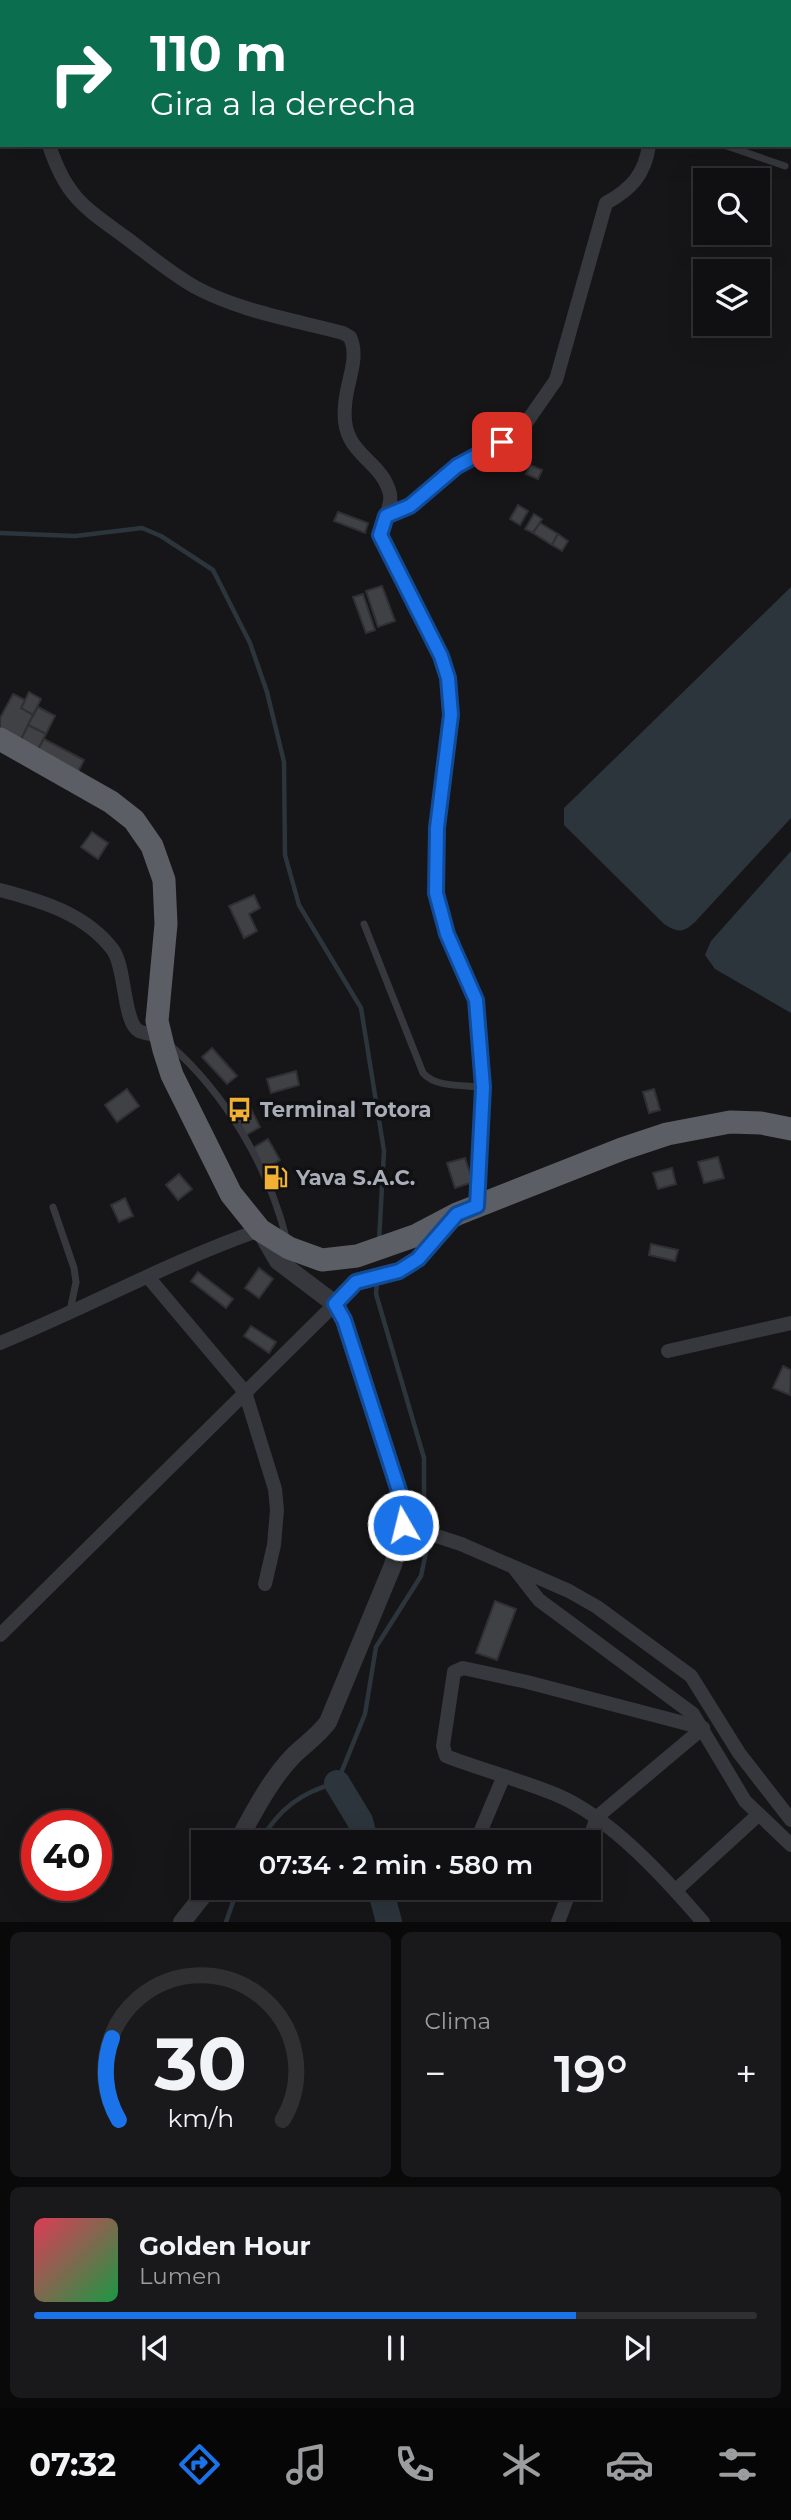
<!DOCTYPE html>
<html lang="es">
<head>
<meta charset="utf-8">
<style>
  :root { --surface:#101012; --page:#19191b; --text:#f1f3f6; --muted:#9c9d9f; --line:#303032; --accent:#1a73e8 }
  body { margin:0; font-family:Montserrat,sans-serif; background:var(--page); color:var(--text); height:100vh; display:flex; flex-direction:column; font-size:26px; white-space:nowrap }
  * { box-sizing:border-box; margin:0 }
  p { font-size:23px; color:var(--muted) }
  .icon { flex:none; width:38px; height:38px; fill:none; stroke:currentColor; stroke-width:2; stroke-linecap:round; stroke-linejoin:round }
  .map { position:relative; height:1922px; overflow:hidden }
  .sheet { display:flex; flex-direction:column; gap:10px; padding:10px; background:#09090a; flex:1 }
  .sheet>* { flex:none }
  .top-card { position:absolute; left:0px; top:0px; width:791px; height:147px; box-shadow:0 7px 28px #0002,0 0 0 2px var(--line); background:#0b6e4f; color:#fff; overflow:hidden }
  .controls { position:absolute; left:693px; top:168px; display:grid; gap:14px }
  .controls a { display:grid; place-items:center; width:77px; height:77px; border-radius:0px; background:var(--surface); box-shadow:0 7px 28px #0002,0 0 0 2px var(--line); font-size:35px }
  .speed { position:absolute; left:21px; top:1810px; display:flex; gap:14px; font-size:35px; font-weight:700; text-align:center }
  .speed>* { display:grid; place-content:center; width:91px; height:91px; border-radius:50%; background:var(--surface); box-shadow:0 7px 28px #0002,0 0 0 2px var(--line); line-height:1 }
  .speed .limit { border:10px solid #d22; background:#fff; color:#111 }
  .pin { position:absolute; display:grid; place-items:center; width:60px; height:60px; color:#fff; margin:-30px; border-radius:14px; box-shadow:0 4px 10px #0006 }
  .me { position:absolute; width:77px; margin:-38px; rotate:352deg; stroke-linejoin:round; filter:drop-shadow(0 0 5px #0008) }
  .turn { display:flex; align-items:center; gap:24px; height:147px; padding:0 35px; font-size:32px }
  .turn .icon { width:91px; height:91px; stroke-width:2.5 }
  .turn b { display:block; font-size:49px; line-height:60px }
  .big { font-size:52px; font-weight:600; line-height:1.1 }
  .sheet .card { flex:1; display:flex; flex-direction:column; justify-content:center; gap:10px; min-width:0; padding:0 24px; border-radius:10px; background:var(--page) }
  .sheet .dial { align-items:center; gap:0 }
  .dial svg { height:182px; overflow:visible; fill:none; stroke:var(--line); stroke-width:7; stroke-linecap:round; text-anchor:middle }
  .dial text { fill:var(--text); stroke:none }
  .song { display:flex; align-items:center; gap:21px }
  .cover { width:84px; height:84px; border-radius:10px; background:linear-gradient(135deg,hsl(350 70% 55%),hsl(140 70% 35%)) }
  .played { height:7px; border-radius:4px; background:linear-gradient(90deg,var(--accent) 75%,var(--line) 75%) }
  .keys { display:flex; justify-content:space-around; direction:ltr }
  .heat { display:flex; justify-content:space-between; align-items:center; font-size:38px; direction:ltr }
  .sheet .tiles { flex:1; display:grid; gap:10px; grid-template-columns:1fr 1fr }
  .card:last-child { grid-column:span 2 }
  .trip { position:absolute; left:191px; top:1830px; width:410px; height:70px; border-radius:0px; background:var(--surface); box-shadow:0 7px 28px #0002,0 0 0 2px var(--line); font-weight:600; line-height:70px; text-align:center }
  .tab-bar { display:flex; height:112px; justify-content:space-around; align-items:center; background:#060607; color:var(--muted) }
  .tab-bar .icon { width:49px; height:49px }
  .tab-bar .active { color:var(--accent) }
  .tab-bar b { font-size:32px; color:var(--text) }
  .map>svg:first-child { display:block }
  .green { fill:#1e261f }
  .water { fill:#2c353c }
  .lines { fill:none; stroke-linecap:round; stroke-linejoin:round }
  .stream { stroke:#2c353c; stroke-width:4.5 }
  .river { stroke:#2c353c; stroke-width:26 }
  .building { fill:#404145; stroke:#303034; stroke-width:2 }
  .service { stroke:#37383d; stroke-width:7 }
  .minor { stroke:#37383d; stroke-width:14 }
  .tertiary { stroke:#37383d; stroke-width:18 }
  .trunk { stroke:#5b5e65; stroke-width:23 }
  .route-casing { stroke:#114b97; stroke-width:18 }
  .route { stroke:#1a73e8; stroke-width:12 }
  .labels { text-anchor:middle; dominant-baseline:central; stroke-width:7; stroke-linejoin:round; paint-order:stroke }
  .poi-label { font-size:21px; font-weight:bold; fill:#a8adb8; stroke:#111113; text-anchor:start }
</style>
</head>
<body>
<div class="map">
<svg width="791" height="1922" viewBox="0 0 791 1922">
  <rect width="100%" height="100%" fill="#161618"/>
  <path class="green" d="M 290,0 L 791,0 L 791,95 L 789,2 Z"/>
  <g class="water">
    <path d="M 791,587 L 791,818 L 695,922 C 683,933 678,933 664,924 L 564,825 L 564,808 Z"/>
    <path d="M 791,851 L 791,1013 L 715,969 L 705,955 L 711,941 Z"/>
  </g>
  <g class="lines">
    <g class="stream">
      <path d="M 0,533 L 75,536 L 142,528 L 161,536 L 213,570 L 250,643 L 267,692 L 284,762 L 285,855 L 299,905 L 361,1008 L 384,1151 L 379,1241"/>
      <path d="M 259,1843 C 278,1810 300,1792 337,1783 L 365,1714 L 376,1647 L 421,1576 L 431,1529 L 424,1496 L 424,1458 L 376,1294 L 377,1281"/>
      <path d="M 226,1922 L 238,1888"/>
    </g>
    <g class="river">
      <path d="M 473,0 L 475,2"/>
      <path d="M 789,34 L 791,33"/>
      <path d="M 337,1783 L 360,1821 L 366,1843"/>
      <path d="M 380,1888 L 389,1922"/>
    </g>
  </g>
  <g class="building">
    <path d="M 530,465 L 542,470 L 538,479 L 526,474 Z"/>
    <path d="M 518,505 L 528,511 L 520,525 L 510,519 Z"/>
    <path d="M 338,512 L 368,523 L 365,533 L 334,521 Z"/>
    <path d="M 534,514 L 542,519 L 533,533 L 525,529 Z"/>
    <path d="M 540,523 L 558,534 L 552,545 L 533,533 Z"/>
    <path d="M 558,534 L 568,541 L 562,551 L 552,545 Z"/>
    <path d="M 382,586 L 395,621 L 378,627 L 366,591 Z"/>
    <path d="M 363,594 L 375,630 L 366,633 L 353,597 Z"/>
    <path d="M 29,692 L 41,699 L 33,715 L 21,708 Z"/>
    <path d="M 13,694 L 25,700 L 21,708 L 33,715 L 19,744 L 0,734 L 0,718 Z"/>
    <path d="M 38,707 L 55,716 L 46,734 L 28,725 Z"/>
    <path d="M 28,725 L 46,734 L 36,753 L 19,744 Z"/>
    <path d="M 44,739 L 84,760 L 77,774 L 36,753 Z"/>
    <path d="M 92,832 L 108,843 L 98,859 L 81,847 Z"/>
    <path d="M 254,895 L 260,908 L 249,914 L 257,931 L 244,938 L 229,906 Z"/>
    <path d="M 212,1048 L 237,1076 L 227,1084 L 202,1057 Z"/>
    <path d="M 296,1071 L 299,1085 L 271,1093 L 267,1079 Z"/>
    <path d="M 127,1089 L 139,1106 L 117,1122 L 105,1105 Z"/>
    <path d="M 654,1089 L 660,1110 L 649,1113 L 643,1092 Z"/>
    <path d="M 249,1105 L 260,1127 L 246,1135 L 234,1113 Z"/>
    <path d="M 268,1139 L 280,1160 L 264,1169 L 253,1148 Z"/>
    <path d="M 718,1157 L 724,1178 L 704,1183 L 698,1162 Z"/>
    <path d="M 465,1158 L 473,1182 L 455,1188 L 447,1163 Z"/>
    <path d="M 672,1168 L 676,1184 L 658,1189 L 653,1173 Z"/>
    <path d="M 179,1174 L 192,1189 L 178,1200 L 166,1185 Z"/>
    <path d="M 125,1198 L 133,1216 L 119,1222 L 111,1205 Z"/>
    <path d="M 651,1244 L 678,1250 L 675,1261 L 649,1255 Z"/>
    <path d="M 259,1268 L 273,1279 L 259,1298 L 245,1288 Z"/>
    <path d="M 198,1272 L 233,1299 L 226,1308 L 191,1281 Z"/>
    <path d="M 251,1326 L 276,1342 L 269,1353 L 244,1336 Z"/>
    <path d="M 783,1366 L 791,1370 L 790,1395 L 773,1388 Z"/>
    <path d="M 495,1601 L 516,1609 L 497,1660 L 476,1653 Z"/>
  </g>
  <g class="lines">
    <g class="service">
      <path d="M 21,2 L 21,0"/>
      <path d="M 0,9 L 2,10"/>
      <path d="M 724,145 L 785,166"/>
      <path d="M 364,924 L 423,1073 C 436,1088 464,1085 483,1087"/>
      <path d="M 169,1044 C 226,1094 269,1167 287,1241"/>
      <path d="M 53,1207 L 74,1268 L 76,1282 L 70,1311"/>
    </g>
    <g class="minor">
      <path d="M 49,145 C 66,197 84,207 125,237 C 148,254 170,273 195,287 C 239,311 294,320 343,333 L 350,337 C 360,359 346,382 345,406 C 340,456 381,457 390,494 C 393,510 377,524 381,541 L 441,656 L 448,678 L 451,715 L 437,828 L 436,893 L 447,934 L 476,1000 L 483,1087 L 477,1206"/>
      <path d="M 386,516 L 410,506 L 457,466 L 519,433 L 556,380 L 606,203 C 630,190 645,175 649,145"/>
      <path d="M 0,890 C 42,901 86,914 113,950 C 126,968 123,1023 139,1031 C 145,1034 154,1034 160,1036"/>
      <path d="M 148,1277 L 245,1392 L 275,1489 L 277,1510 L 274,1545 L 265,1584"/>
      <path d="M 0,1343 C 88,1307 171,1261 260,1230"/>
      <path d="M 668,1351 L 791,1323"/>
      <path d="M 403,1525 L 461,1544 L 569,1591 L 597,1607 L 691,1676 L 739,1753 L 791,1820"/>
      <path d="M 514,1568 L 539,1600 L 693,1714 L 745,1801 L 791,1845"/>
      <path d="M 0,1635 L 335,1304"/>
      <path d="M 703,1728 L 527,1682 L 463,1668 L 454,1672 L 443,1746 L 446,1756 C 482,1770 521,1780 557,1795 C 611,1818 665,1878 703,1922"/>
      <path d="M 479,1835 L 503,1778"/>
      <path d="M 588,1843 L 597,1817 L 703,1728"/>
      <path d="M 676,1890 L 758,1815"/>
      <path d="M 558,1922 L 571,1888"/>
    </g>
    <g class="tertiary">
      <path d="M 335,1304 L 356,1282 L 399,1271 L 418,1259 L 451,1221"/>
      <path d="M 237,1843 C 253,1813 270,1780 293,1756 C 305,1744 318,1736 328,1722 L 393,1565 L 403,1525 L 400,1494 L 344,1320 L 335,1304 L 278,1261 L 260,1230"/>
      <path d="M 182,1922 L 209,1888"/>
    </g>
    <path class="trunk" d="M 0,739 L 111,802 L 134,820 L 152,846 L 164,880 L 166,924 L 157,1021 L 164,1050 L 172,1075 L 231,1194 L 260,1230 L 289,1248 L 322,1260 L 357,1256 L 417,1235 L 457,1214 L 622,1149 L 667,1134 L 730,1122 L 761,1123 L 791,1129"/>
  </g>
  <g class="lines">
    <defs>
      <path id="route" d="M 403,1525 L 400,1494 L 344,1320 L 335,1304 L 356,1282 L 399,1271 L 418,1259 L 457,1214 L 477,1206 L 483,1087 L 476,1000 L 447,934 L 436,893 L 437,828 L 451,715 L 448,678 L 441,656 L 380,535 L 386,516 L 410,506 L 457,466 L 502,442"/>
    </defs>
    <use href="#route" class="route-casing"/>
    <use href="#route" class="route"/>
  </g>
  <defs>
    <symbol id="bus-bare" viewBox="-9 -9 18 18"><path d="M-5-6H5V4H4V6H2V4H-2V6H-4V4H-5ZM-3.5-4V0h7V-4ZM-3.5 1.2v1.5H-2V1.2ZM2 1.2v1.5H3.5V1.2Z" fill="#f2b134" stroke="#111113" stroke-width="2.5" paint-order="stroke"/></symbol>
    <symbol id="fuel-bare" viewBox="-9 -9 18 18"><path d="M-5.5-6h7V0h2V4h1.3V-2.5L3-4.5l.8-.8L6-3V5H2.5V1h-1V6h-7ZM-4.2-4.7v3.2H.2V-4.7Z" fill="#f2b134" stroke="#111113" stroke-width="2.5" paint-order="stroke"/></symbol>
  </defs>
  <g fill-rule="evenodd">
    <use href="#bus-bare" x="222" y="1092" width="35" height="35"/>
    <use href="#fuel-bare" x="258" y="1160" width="35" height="35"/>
  </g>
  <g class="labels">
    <g class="poi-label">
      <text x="260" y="1109">Terminal Totora</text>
      <text x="296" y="1177">Yava S.A.C.</text>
    </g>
  </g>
</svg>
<div class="controls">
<a><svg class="icon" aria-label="search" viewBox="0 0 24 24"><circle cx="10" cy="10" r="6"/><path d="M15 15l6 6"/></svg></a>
<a><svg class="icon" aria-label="layers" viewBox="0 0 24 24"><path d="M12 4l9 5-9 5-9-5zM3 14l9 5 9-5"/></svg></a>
</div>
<div class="speed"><div class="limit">40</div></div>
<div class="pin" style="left:502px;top:442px;background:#d93025"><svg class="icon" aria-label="arrive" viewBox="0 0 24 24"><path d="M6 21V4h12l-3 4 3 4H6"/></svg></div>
<svg class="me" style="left:403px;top:1525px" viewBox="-20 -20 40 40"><circle r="17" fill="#1a73e8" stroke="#fff" stroke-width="3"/><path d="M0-11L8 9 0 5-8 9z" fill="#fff"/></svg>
<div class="trip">07:34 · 2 min · 580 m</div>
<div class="top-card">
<div class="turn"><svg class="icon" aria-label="right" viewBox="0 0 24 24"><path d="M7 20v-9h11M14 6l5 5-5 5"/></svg><div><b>110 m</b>Gira a la derecha</div></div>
</div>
</div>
<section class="sheet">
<div class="tiles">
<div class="card dial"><svg viewBox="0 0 100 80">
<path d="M14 69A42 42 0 1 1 86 69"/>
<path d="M14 69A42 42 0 0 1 11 33" stroke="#1a73e8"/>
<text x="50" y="56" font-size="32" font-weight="700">30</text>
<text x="50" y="72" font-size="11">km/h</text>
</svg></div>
<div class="card"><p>Clima</p>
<div class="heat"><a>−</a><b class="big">19°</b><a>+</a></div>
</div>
<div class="card">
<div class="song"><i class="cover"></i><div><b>Golden Hour</b><p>Lumen</p></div></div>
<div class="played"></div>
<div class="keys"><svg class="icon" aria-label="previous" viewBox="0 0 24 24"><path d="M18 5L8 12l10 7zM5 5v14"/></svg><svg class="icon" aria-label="pause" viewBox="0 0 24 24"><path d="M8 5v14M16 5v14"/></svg><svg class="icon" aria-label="next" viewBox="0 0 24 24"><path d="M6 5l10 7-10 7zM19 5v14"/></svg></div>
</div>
</div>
</section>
<nav class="tab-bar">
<b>07:32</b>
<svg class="icon active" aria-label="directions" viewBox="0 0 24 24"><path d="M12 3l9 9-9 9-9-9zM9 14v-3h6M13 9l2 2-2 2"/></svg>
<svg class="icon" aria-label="music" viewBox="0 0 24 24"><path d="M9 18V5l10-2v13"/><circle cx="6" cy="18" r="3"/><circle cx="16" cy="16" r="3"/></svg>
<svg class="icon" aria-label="phone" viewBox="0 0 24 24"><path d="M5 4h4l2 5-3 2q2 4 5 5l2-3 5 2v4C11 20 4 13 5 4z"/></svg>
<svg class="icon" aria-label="climate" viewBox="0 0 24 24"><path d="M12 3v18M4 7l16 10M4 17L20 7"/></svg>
<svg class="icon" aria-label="car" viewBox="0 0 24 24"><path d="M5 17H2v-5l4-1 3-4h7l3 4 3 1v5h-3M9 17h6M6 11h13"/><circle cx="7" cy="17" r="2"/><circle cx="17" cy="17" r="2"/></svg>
<svg class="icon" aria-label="filters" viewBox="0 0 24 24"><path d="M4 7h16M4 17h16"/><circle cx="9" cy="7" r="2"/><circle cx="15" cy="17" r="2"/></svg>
</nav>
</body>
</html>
